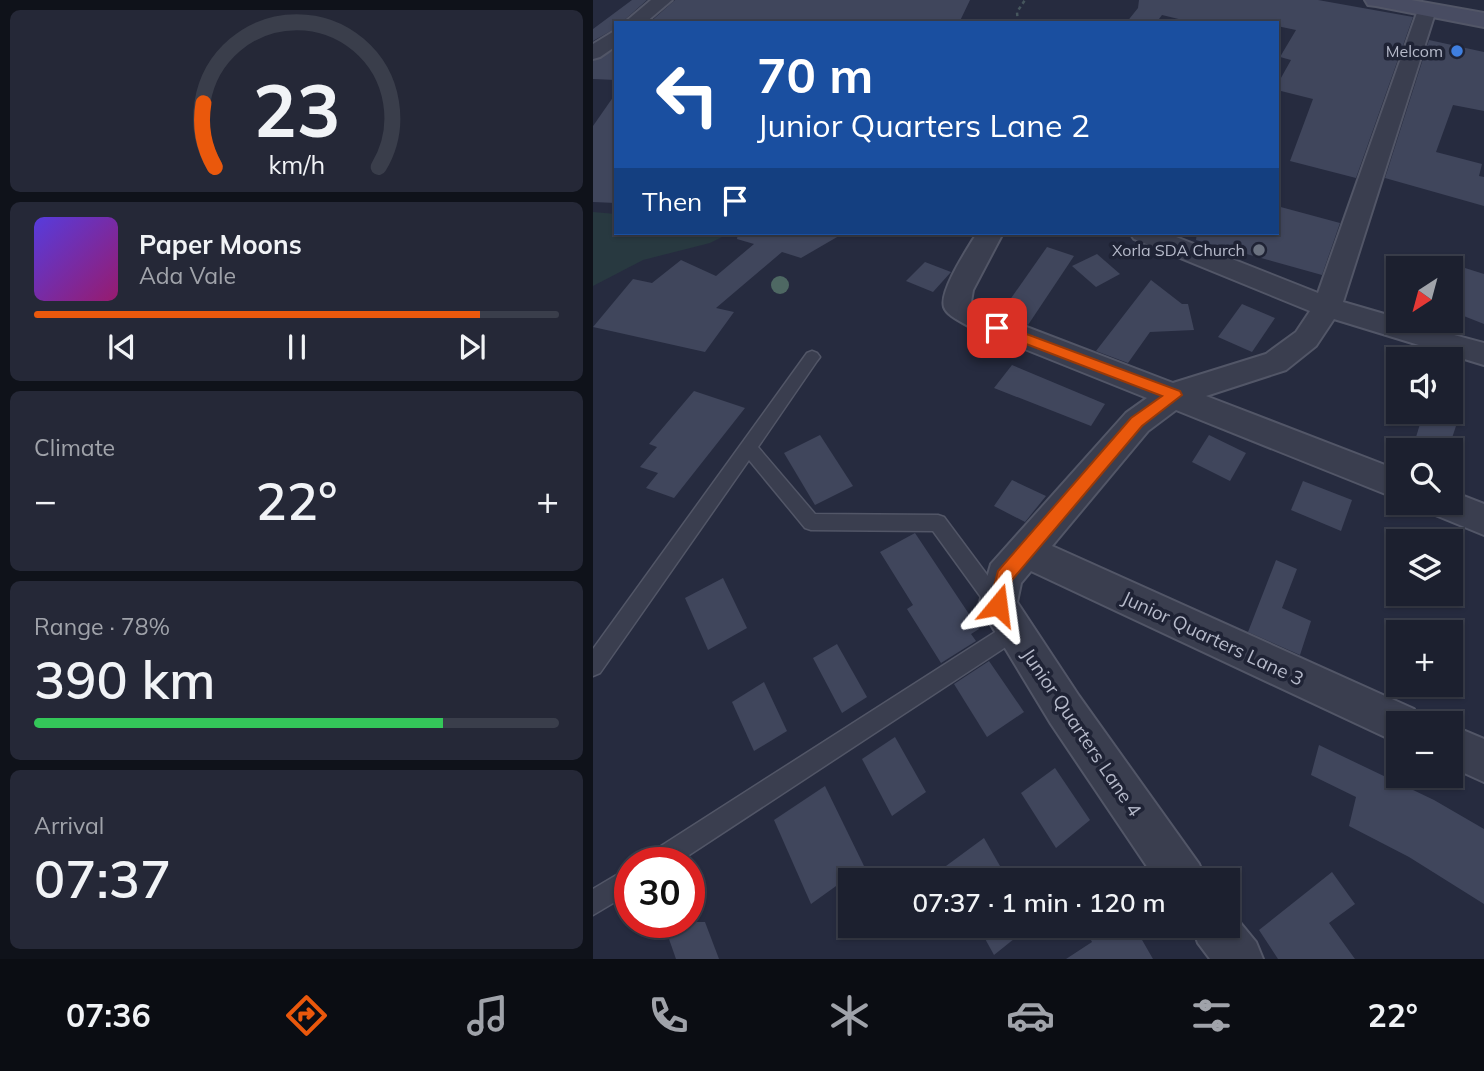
<!DOCTYPE html>
<html lang="en">
<head>
<meta charset="utf-8">
<style>
  :root { --surface:#1c202f; --page:#252837; --text:#f1f3f6; --muted:#a0a3aa; --line:#3a3e4b; --accent:#ea580c }
  body { margin:0; font-family:Mulish,sans-serif; background:var(--page); color:var(--text); height:100vh; display:flex; flex-direction:column; font-size:26px; white-space:nowrap }
  * { box-sizing:border-box; margin:0 }
  p { font-size:23px; color:var(--muted) }
  .icon { flex:none; width:38px; height:38px; fill:none; stroke:currentColor; stroke-width:2; stroke-linecap:round; stroke-linejoin:round }
  .map { position:relative; flex:1; overflow:hidden }
  .details { display:flex; flex-direction:column; gap:10px; padding:10px; background:#0f121a; width:593px }
  .details>* { flex:none }
  .guide { position:absolute; left:21px; top:21px; width:665px; height:214px; border-radius:0px; box-shadow:0 2px 5px #0004,0 0 0 2px var(--line); background:#1a4fa0; color:#fff; overflow:hidden }
  .needle { width:46px; rotate:216deg }
  .controls { position:absolute; left:793px; top:256px; display:grid; gap:14px }
  .controls a { display:grid; place-items:center; width:77px; height:77px; border-radius:0px; background:var(--surface); box-shadow:0 2px 5px #0004,0 0 0 2px var(--line); font-size:35px }
  .speed { position:absolute; left:21px; top:847px; display:flex; gap:14px; font-size:35px; font-weight:700; text-align:center }
  .speed>* { display:grid; place-content:center; width:91px; height:91px; border-radius:50%; background:var(--surface); box-shadow:0 2px 5px #0004,0 0 0 2px var(--line); line-height:1 }
  .speed .limit { border:10px solid #d22; background:#fff; color:#111 }
  .pin { position:absolute; display:grid; place-items:center; width:60px; height:60px; color:#fff; margin:-30px; border-radius:14px; box-shadow:0 4px 10px #0006 }
  .me { position:absolute; width:77px; margin:-38px; rotate:16deg; stroke-linejoin:round; filter:drop-shadow(0 0 5px #0008) }
  .turn { display:flex; align-items:center; gap:24px; height:147px; padding:0 28px; font-size:32px }
  .turn .icon { width:91px; height:91px; stroke-width:2.5 }
  .turn b { display:block; font-size:49px; line-height:60px }
  .then { display:flex; align-items:center; height:66px; padding:0 28px; background:#0003; gap:14px; font-size:26px }
  .big { font-size:52px; font-weight:600; line-height:1.1 }
  .details .widget { flex:1; display:flex; flex-direction:column; justify-content:center; gap:10px; min-width:0; padding:0 24px; border-radius:10px; background:var(--page) }
  .details .dial { align-items:center; gap:0 }
  .dial svg { height:182px; overflow:visible; fill:none; stroke:var(--line); stroke-width:7; stroke-linecap:round; text-anchor:middle }
  .dial text { fill:var(--text); stroke:none }
  .song { display:flex; align-items:center; gap:21px }
  .cover { width:84px; height:84px; border-radius:10px; background:linear-gradient(135deg,hsl(250 70% 55%),hsl(320 70% 35%)) }
  .played { height:7px; border-radius:4px; background:linear-gradient(90deg,var(--accent) 85%,var(--line) 85%) }
  .keys { display:flex; justify-content:space-around; direction:ltr }
  .heat { display:flex; justify-content:space-between; align-items:center; font-size:38px; direction:ltr }
  .charge { height:10px; border-radius:5px; background:linear-gradient(90deg,#34c759 78%,var(--line) 0) }
  .trip { position:absolute; left:245px; top:868px; width:402px; height:70px; border-radius:0px; background:var(--surface); box-shadow:0 2px 5px #0004,0 0 0 2px var(--line); font-weight:600; line-height:70px; text-align:center }
  .tabs { display:flex; height:112px; justify-content:space-around; align-items:center; background:#0b0d13; color:var(--muted) }
  .tabs .icon { width:49px; height:49px }
  .tabs .active { color:var(--accent) }
  .tabs b { font-size:32px; color:var(--text) }
  main { display:flex; flex:1; min-height:0 }
  .map>svg:first-child { display:block }
  .green { fill:#283940 }
  .building { fill:#40465c }
  .lines { fill:none; stroke-linecap:round; stroke-linejoin:round }
  .service-casing { stroke:#525667; stroke-width:3 }
  .minor-casing { stroke:#525667; stroke-width:4 }
  .secondary-casing { stroke:#525667; stroke-width:4 }
  .path { stroke:#46565d; stroke-width:2.5; stroke-dasharray:3.5 3.5; stroke-linecap:butt }
  .service { fill:#3a3e4f; fill-rule:evenodd }
  .minor { fill:#3a3e4f; fill-rule:evenodd }
  .secondary { fill:#484c62; fill-rule:evenodd }
  .tree { fill:#4e6863 }
  .route { fill:#ea580c; stroke:#983908; stroke-width:2 }
  .shop-dot { fill:#3f7fe0; stroke:#1f2335; stroke-width:2.5 }
  .worship-dot { fill:#6b7280; stroke:#1f2335; stroke-width:2.5 }
  .labels { text-anchor:middle; dominant-baseline:central; stroke-width:7; stroke-linejoin:round; paint-order:stroke }
  .far-poi-label { font-size:16px; fill:#b6baca; stroke:#1f2335; text-anchor:end }
  .street-label { font-size:19px; fill:#b6baca; stroke:#1f2335 }
</style>
</head>
<body>
<main>
<section class="details">
<div class="widget dial"><svg viewBox="0 0 100 80">
<path d="M14 69A42 42 0 1 1 86 69"/>
<path d="M14 69A42 42 0 0 1 9 41" stroke="#ea580c"/>
<text x="50" y="56" font-size="32" font-weight="700">23</text>
<text x="50" y="72" font-size="11">km/h</text>
</svg></div>
<div class="widget">
<div class="song"><i class="cover"></i><div><b>Paper Moons</b><p>Ada Vale</p></div></div>
<div class="played"></div>
<div class="keys"><svg class="icon" aria-label="previous" viewBox="0 0 24 24"><path d="M18 5L8 12l10 7zM5 5v14"/></svg><svg class="icon" aria-label="pause" viewBox="0 0 24 24"><path d="M8 5v14M16 5v14"/></svg><svg class="icon" aria-label="next" viewBox="0 0 24 24"><path d="M6 5l10 7-10 7zM19 5v14"/></svg></div>
</div>
<div class="widget"><p>Climate</p>
<div class="heat"><a>−</a><b class="big">22°</b><a>+</a></div>
</div>
<div class="widget"><p>Range · 78%</p><b class="big">390 km</b><div class="charge"></div></div>
<div class="widget"><p>Arrival</p><b class="big">07:37</b></div>
</section>
<div class="map">
<svg width="891" height="959" viewBox="0 0 891 959">
  <rect width="100%" height="100%" fill="#262b3f"/>
  <path class="green" d="M 0,212 L 23,214 L 23,233 L 137,233 L 117,243 L 50,260 L 0,286 Z"/>
  <g class="building">
    <path d="M 39,0 L 54,0 L 28,23 L 23,23 L 23,28 L 0,41 L 0,29 Z"/>
    <path d="M 82,0 L 377,0 L 366,23 L 319,19 L 318,23 L 56,23 Z"/>
    <path d="M 546,0 L 725,0 L 820,17 L 763,178 L 697,161 L 720,99 L 684,90 L 684,85 L 698,60 L 687,57 L 703,30 L 684,26 L 684,23 L 602,23 L 569,15 L 563,23 L 533,23 L 545,8 Z"/>
    <path d="M 836,40 L 891,52 L 891,111 L 860,105 L 843,152 L 889,164 L 886,176 L 891,177 L 891,206 L 792,178 Z"/>
    <path d="M 23,49 L 23,80 L 0,79 L 0,61 Z"/>
    <path d="M 23,93 L 23,203 L 0,202 L 0,126 Z"/>
    <path d="M 684,206 L 747,223 L 729,275 L 603,240 L 604,233 L 684,233 Z"/>
    <path d="M 145,233 L 251,233 L 208,258 L 189,252 L 123,308 L 141,312 L 112,352 L 0,327 L 40,279 L 59,283 L 88,260 L 123,276 L 161,244 L 144,239 Z"/>
    <path d="M 454,247 L 481,256 L 435,325 L 407,314 Z"/>
    <path d="M 504,254 L 527,274 L 503,287 L 479,266 Z"/>
    <path d="M 332,262 L 358,272 L 340,292 L 313,281 Z"/>
    <path d="M 872,268 L 891,274 L 891,324 L 858,311 L 858,300 Z"/>
    <path d="M 558,280 L 589,304 L 595,304 L 601,330 L 557,332 L 535,363 L 503,351 Z"/>
    <path d="M 649,304 L 682,318 L 659,352 L 625,337 Z"/>
    <path d="M 419,365 L 512,404 L 498,426 L 401,388 Z"/>
    <path d="M 101,391 L 152,408 L 81,498 L 53,488 L 65,473 L 47,467 L 64,447 L 56,444 Z"/>
    <path d="M 831,411 L 868,411 L 855,450 L 819,450 Z"/>
    <path d="M 227,435 L 260,486 L 222,505 L 191,453 Z"/>
    <path d="M 616,435 L 653,453 L 637,481 L 599,462 Z"/>
    <path d="M 419,480 L 453,496 L 432,522 L 401,506 Z"/>
    <path d="M 710,481 L 759,500 L 748,531 L 698,510 Z"/>
    <path d="M 322,533 L 386,629 L 378,634 L 383,641 L 348,663 L 314,609 L 320,605 L 287,552 Z"/>
    <path d="M 683,560 L 704,569 L 689,608 L 718,621 L 707,655 L 655,632 Z"/>
    <path d="M 130,578 L 154,628 L 115,650 L 92,598 Z"/>
    <path d="M 244,644 L 274,697 L 249,713 L 220,658 Z"/>
    <path d="M 396,661 L 431,712 L 394,737 L 361,684 Z"/>
    <path d="M 171,682 L 194,731 L 161,751 L 139,702 Z"/>
    <path d="M 302,737 L 333,792 L 299,816 L 269,759 Z"/>
    <path d="M 726,745 L 841,800 L 891,829 L 891,904 L 816,857 L 756,826 L 763,797 L 718,775 Z"/>
    <path d="M 462,768 L 497,820 L 463,848 L 428,793 Z"/>
    <path d="M 232,786 L 271,866 L 218,904 L 181,820 Z"/>
    <path d="M 391,838 L 415,880 L 334,880 Z"/>
    <path d="M 739,872 L 762,904 L 736,923 L 762,959 L 685,959 L 666,930 Z"/>
    <path d="M 70,922 L 112,922 L 126,959 L 83,959 Z"/>
    <path d="M 385,926 L 437,926 L 401,955 Z"/>
    <path d="M 510,926 L 541,926 L 560,959 L 473,959 L 499,942 L 496,936 Z"/>
  </g>
  <g class="lines">
    <defs>
      <g id="service">
        <path d="M 219,351 L 224,353 L 227,357 L 224,361 L 165,447 L 222,514 L 345,515 L 351,517 L 412,599 L 415,605 L 412,611 L 405,614 L 398,611 L 340,531 L 218,530 L 212,528 L 156,460 L 7,673 L 0,676 L 0,649 L 214,353 Z"/>
        <path d="M 421,620 L 428,623 L 431,630 L 428,637 L 84,863 L 50,863 L 54,855 Z"/>
        <path d="M 37,867 L 37,893 L 0,915 L 0,889 Z"/>
      </g>
      <g id="minor">
        <path d="M 58,0 L 79,0 L 52,23 L 31,23 Z"/>
        <path d="M 834,4 L 843,10 L 750,302 L 805,318 L 805,320 L 891,343 L 891,365 L 741,319 L 723,346 L 693,370 L 613,396 L 805,470 L 805,499 L 583,410 L 555,431 L 459,546 L 821,709 L 827,723 L 805,723 L 805,743 L 438,571 L 428,583 L 424,602 L 486,696 L 606,864 L 613,880 L 563,880 L 458,724 L 386,605 L 398,564 L 533,413 L 554,398 L 377,327 C 369,322 354,316 351,307 C 346,291 375,248 384,233 L 410,233 L 380,290 L 378,302 L 397,313 L 580,383 L 673,354 L 703,332 L 717,311 L 541,239 L 537,233 L 573,233 L 725,293 L 825,10 Z"/>
        <path d="M 23,30 L 23,46 L 7,57 L 0,59 L 0,44 Z"/>
        <path d="M 858,491 L 891,504 L 891,535 L 835,512 L 830,502 L 858,502 Z"/>
        <path d="M 858,725 L 891,739 L 891,782 L 858,767 Z"/>
        <path d="M 635,908 L 663,942 L 670,959 L 617,959 L 605,943 L 599,926 L 635,926 Z"/>
      </g>
      <path id="secondary" d="M 772,0 L 818,0 L 891,13 L 891,27 L 783,6 L 775,5 Z"/>
    </defs>
    <use href="#service" class="service-casing"/>
    <use href="#minor" class="minor-casing"/>
    <use href="#secondary" class="secondary-casing"/>
    <path class="path" d="M 425,23 L 424,12 L 432,0"/>
    <use href="#service" class="service"/>
    <use href="#minor" class="minor"/>
    <use href="#secondary" class="secondary"/>
  </g>
  <circle class="tree" cx="187" cy="285" r="9"/>
  <path class="route" d="M 404,323 L 587,391 L 589,395 L 549,426 L 419,580 L 411,611 L 405,613 L 399,611 L 396,605 L 405,571 L 538,418 L 569,396 L 399,331 L 397,328 Z"/>
  <circle class="shop-dot" cx="864" cy="51" r="7"/>
  <circle class="worship-dot" cx="666" cy="250" r="7"/>
  <g class="labels">
    <g class="far-poi-label">
      <text x="850" y="51">Melcom</text>
      <text x="652" y="250">Xorla SDA Church</text>
    </g>
    <g class="street-label">
      <text transform="translate(620 638) rotate(25)">Junior Quarters Lane 3</text>
      <text transform="translate(489 732) rotate(56)">Junior Quarters Lane 4</text>
    </g>
  </g>
</svg>
<div class="controls">
<a><svg class="needle" viewBox="-14 -14 28 28"><path d="M0-13l5 13h-10z" fill="#e53935"/><path d="M0 13l5-13h-10z" fill="#a0a3aa"/></svg></a>
<a><svg class="icon" aria-label="sound" viewBox="0 0 24 24"><path d="M4 9h4l5-4v14l-5-4H4zM17 9q2 3 0 6"/></svg></a>
<a><svg class="icon" aria-label="search" viewBox="0 0 24 24"><circle cx="10" cy="10" r="6"/><path d="M15 15l6 6"/></svg></a>
<a><svg class="icon" aria-label="layers" viewBox="0 0 24 24"><path d="M12 4l9 5-9 5-9-5zM3 14l9 5 9-5"/></svg></a>
<a>+</a>
<a>−</a>
</div>
<div class="speed"><div class="limit">30</div></div>
<div class="pin" style="left:404px;top:328px;background:#d93025"><svg class="icon" aria-label="arrive" viewBox="0 0 24 24"><path d="M6 21V4h12l-3 4 3 4H6"/></svg></div>
<svg class="me" style="left:405px;top:605px" viewBox="-20 -20 40 40"><path d="M0-17L14 15 0 8-14 15z" fill="#ea580c" stroke="#fff" stroke-width="4"/></svg>
<div class="trip">07:37 · 1 min · 120 m</div>
<div class="guide">
<div class="turn"><svg class="icon" aria-label="left" viewBox="0 0 24 24"><path d="M17 20v-9H6M10 6l-5 5 5 5"/></svg><div><b>70 m</b>Junior Quarters Lane 2</div></div>
<div class="then">Then<svg class="icon" aria-label="arrive" viewBox="0 0 24 24"><path d="M6 21V4h12l-3 4 3 4H6"/></svg></div>
</div>
</div>
</main>
<nav class="tabs">
<b>07:36</b>
<svg class="icon active" aria-label="directions" viewBox="0 0 24 24"><path d="M12 3l9 9-9 9-9-9zM9 14v-3h6M13 9l2 2-2 2"/></svg>
<svg class="icon" aria-label="music" viewBox="0 0 24 24"><path d="M9 18V5l10-2v13"/><circle cx="6" cy="18" r="3"/><circle cx="16" cy="16" r="3"/></svg>
<svg class="icon" aria-label="phone" viewBox="0 0 24 24"><path d="M5 4h4l2 5-3 2q2 4 5 5l2-3 5 2v4C11 20 4 13 5 4z"/></svg>
<svg class="icon" aria-label="climate" viewBox="0 0 24 24"><path d="M12 3v18M4 7l16 10M4 17L20 7"/></svg>
<svg class="icon" aria-label="car" viewBox="0 0 24 24"><path d="M5 17H2v-5l4-1 3-4h7l3 4 3 1v5h-3M9 17h6M6 11h13"/><circle cx="7" cy="17" r="2"/><circle cx="17" cy="17" r="2"/></svg>
<svg class="icon" aria-label="filters" viewBox="0 0 24 24"><path d="M4 7h16M4 17h16"/><circle cx="9" cy="7" r="2"/><circle cx="15" cy="17" r="2"/></svg>
<b>22°</b>
</nav>
</body>
</html>
